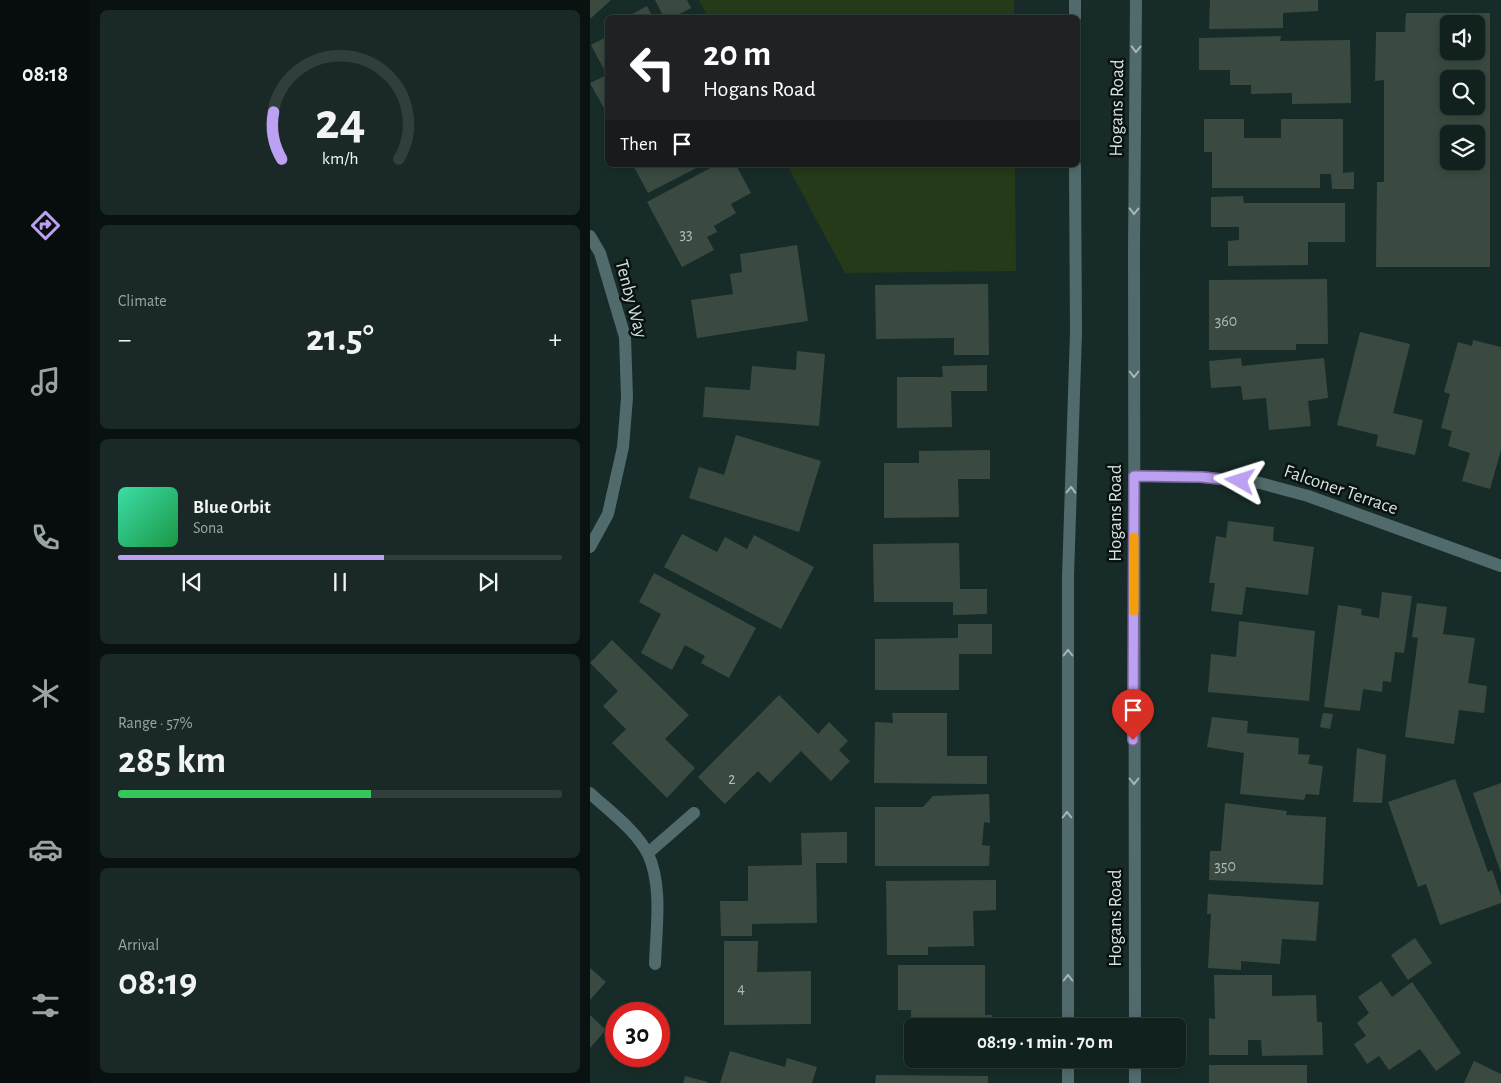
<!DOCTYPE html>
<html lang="en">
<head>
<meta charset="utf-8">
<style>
  :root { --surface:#11211e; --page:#1a2927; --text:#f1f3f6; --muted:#9ca3a4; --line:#303e3c; --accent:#bca0f2 }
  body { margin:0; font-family:"Alegreya Sans",sans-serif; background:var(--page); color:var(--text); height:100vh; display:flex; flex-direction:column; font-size:19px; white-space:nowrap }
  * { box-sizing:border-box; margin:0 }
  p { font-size:16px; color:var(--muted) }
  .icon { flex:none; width:28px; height:28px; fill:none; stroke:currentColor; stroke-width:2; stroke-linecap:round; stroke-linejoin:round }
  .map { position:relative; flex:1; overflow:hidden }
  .details { display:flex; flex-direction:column; gap:10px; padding:10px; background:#091210; width:500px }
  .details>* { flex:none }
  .top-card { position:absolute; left:15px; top:15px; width:475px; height:152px; border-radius:8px; box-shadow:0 2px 8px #0003,0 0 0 1px var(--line); background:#202124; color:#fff; overflow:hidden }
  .controls { position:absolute; left:850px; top:15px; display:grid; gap:10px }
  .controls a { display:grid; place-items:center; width:45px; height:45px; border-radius:8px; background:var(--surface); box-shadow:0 2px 8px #0003,0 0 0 1px var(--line); font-size:25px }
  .speed { position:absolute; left:15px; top:1002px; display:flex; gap:10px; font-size:25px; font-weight:700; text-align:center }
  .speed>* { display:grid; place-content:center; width:65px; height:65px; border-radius:50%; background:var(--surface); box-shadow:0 2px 8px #0003,0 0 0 1px var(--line); line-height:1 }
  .speed .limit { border:8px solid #d22; background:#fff; color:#111 }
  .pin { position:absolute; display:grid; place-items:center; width:42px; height:42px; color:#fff; margin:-51px -21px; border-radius:50% 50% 50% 0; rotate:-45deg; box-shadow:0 0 5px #0007 }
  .pin .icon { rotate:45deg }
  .me { position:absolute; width:55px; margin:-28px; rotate:276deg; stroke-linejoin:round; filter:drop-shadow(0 0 4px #0008) }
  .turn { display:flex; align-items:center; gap:18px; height:105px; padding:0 15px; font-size:22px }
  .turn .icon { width:65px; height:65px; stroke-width:2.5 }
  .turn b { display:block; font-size:35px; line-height:42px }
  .then { display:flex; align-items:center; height:48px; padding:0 15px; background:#0003; gap:10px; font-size:19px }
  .big { font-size:38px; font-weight:700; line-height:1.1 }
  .details .card { flex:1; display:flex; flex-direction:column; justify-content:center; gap:8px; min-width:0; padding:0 18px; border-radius:8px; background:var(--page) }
  .details .dial { align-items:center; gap:0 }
  .dial svg { height:130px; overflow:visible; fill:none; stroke:var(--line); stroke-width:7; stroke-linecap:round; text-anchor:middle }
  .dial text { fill:var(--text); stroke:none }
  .song { display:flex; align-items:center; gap:15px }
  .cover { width:60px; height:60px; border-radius:8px; background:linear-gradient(135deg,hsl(160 70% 55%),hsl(140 70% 35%)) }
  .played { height:5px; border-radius:2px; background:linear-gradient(90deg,var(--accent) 60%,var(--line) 60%) }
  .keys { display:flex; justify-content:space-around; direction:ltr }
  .heat { display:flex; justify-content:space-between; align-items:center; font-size:28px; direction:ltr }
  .charge { height:8px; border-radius:4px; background:linear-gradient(90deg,#34c759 57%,var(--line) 0) }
  .trip { position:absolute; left:314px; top:1018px; width:282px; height:50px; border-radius:8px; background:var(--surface); box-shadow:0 2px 8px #0003,0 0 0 1px var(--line); font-weight:700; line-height:50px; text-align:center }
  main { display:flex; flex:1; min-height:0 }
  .dock { display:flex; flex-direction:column; width:90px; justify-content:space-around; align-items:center; background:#070d0c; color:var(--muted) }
  .dock .icon { width:35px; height:35px }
  .dock .active { color:var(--accent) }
  .dock b { font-size:22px; color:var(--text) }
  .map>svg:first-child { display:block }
  .green { fill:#253a19 }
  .building { fill:#3a4a40; fill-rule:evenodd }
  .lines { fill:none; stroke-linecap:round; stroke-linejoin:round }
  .minor { stroke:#516a6c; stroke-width:12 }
  .oneway { stroke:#a6b7b6 }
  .route-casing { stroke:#7a689d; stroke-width:12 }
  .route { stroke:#bca0f2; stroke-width:9 }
  .slow { stroke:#f59e0b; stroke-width:9 }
  .labels { text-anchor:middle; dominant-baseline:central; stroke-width:5; stroke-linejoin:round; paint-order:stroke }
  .number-label { font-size:16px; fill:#aebbb6 }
  .street-label { font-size:19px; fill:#d4e1de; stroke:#091210 }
</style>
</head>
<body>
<main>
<nav class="dock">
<b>08:18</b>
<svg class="icon active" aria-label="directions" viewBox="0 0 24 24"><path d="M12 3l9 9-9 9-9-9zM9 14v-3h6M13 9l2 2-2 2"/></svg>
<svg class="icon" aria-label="music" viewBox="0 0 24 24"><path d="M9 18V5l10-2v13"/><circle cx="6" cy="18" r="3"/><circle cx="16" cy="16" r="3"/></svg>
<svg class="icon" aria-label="phone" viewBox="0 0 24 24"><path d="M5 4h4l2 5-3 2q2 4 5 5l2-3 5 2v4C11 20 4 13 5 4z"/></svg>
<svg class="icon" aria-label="climate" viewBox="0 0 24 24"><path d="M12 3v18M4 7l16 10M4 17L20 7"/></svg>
<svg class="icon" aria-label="car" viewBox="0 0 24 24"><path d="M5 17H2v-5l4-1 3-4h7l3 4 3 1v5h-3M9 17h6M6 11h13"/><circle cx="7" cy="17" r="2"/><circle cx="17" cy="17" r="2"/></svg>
<svg class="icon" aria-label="filters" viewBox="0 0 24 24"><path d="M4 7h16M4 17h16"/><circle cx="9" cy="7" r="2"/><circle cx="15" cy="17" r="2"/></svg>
</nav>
<section class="details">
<div class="card dial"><svg viewBox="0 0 100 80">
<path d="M14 69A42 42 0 1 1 86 69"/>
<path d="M14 69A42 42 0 0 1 9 40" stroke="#bca0f2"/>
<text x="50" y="56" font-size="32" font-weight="700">24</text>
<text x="50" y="72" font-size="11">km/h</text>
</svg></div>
<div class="card"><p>Climate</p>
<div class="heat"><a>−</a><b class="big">21.5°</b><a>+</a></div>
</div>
<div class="card">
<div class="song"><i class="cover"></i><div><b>Blue Orbit</b><p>Sona</p></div></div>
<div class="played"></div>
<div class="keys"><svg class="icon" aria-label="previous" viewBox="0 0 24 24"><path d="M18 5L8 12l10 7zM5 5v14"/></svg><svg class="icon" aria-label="pause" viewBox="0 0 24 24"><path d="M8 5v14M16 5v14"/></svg><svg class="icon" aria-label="next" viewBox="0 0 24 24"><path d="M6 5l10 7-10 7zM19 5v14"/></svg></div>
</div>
<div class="card"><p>Range · 57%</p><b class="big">285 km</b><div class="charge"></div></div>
<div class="card"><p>Arrival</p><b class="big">08:19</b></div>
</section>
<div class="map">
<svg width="911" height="1083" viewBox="0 0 911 1083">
  <rect width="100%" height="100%" fill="#172c28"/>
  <g class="green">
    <path d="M 109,0 L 424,0 L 424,17 L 118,17 Z"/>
    <path d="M 197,165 L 425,165 L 426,271 L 255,273 Z"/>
  </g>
  <g class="building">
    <path d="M 0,0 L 21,0 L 0,19 Z"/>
    <path d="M 65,0 L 97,0 L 101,8 L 82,18 L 74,18 Z"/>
    <path d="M 620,0 L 728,0 L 728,11 L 693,13 L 693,28 L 619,29 Z"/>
    <path d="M 57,6 L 63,18 L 35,18 Z"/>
    <path d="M 816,13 L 900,13 L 900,267 L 786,267 L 787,182 L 794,182 L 794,80 L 785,81 L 786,32 L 815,32 ZM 859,24 L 886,24 L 886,51 L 859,51 ZM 859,79 L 886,79 L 886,106 L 859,106 ZM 859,134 L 886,134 L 886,161 L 859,161 Z"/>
    <path d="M 18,36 L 18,111 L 16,112 L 0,83 L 17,75 L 1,45 Z"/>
    <path d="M 691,36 L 690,41 L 760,40 L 761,103 L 702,104 L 702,93 L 661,94 L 661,85 L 640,85 L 640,70 L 609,70 L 609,38 Z"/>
    <path d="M 614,119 L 654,119 L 654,138 L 691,138 L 691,119 L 753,119 L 753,173 L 764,172 L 764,189 L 742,189 L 741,174 L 730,174 L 730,188 L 622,188 L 622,152 L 614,152 Z"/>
    <path d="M 47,165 L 112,165 L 58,193 L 44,167 Z"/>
    <path d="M 126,165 L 146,165 L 161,193 L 141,204 L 146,213 L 124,226 L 127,232 L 117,237 L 124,250 L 92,267 L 57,202 Z"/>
    <path d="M 653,196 L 654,203 L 755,203 L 755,242 L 718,242 L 718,265 L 638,266 L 638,241 L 649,240 L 649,227 L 621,227 L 621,197 Z"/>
    <path d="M 207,245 L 218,321 L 107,338 L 101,300 L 143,294 L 140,274 L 152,272 L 150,254 Z"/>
    <path d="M 737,279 L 738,344 L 706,344 L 706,350 L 619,350 L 619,280 Z"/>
    <path d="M 398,284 L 399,355 L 364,355 L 364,338 L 286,339 L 285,285 Z"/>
    <path d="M 770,332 L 820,344 L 803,413 L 833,420 L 825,455 L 786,446 L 788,435 L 747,425 Z"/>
    <path d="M 883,340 L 911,347 L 911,450 L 900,489 L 872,481 L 880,453 L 858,446 L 862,431 L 851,428 L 860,394 L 854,392 L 868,342 L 882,346 Z"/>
    <path d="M 207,351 L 235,354 L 229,426 L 113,417 L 115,387 L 160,390 L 162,366 L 206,370 Z"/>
    <path d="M 651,358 L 652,366 L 734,358 L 738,398 L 718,401 L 721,426 L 679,430 L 676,398 L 653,400 L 651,386 L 621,388 L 619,361 Z"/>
    <path d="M 397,365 L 397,391 L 361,391 L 362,427 L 307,428 L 307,377 L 353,377 L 352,366 Z"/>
    <path d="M 146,435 L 231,461 L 209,532 L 99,498 L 109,467 L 134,475 Z"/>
    <path d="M 400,450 L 400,479 L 368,479 L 369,517 L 294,518 L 294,463 L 329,463 L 329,451 Z"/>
    <path d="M 638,521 L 684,527 L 683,541 L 724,547 L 718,595 L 656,587 L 652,615 L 621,611 L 625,583 L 619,583 L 626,536 L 636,538 Z"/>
    <path d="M 92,534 L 127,552 L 135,537 L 157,549 L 164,535 L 224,567 L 191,629 L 74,567 Z"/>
    <path d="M 369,543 L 370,589 L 397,589 L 397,614 L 363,615 L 363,602 L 284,602 L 283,544 Z"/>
    <path d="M 64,573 L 166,628 L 139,678 L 111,663 L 115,656 L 95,645 L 82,670 L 51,653 L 71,614 L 49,602 Z"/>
    <path d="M 792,592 L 822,596 L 814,653 L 805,652 L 801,682 L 793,681 L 792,692 L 773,689 L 770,711 L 734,707 L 748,605 L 772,609 L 771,615 L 789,618 Z"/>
    <path d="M 827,603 L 857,607 L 853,634 L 885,638 L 878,683 L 897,686 L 894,713 L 869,710 L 864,744 L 815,737 L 828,638 L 822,637 Z"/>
    <path d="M 649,621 L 725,631 L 719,701 L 618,692 L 621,654 L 646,657 Z"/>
    <path d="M 368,624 L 402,624 L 402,654 L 369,654 L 369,690 L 285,690 L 285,639 L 368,638 Z"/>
    <path d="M 22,640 L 99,715 L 75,739 L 105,768 L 77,798 L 22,743 L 36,729 L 13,706 L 28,691 L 0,663 Z"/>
    <path d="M 189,695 L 228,734 L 239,722 L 258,741 L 249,750 L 260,761 L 241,781 L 211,751 L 180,783 L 168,771 L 135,804 L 108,777 Z"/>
    <path d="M 302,713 L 357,713 L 357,756 L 397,756 L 397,784 L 284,783 L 285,722 L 303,723 Z"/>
    <path d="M 733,713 L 743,714 L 740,729 L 730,727 Z"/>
    <path d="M 622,717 L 658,721 L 657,733 L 709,738 L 708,754 L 720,755 L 718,764 L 733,766 L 729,795 L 716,794 L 714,800 L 650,794 L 654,753 L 617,747 Z"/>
    <path d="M 767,748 L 796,755 L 792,803 L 763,802 Z"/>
    <path d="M 865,779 L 898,872 L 902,870 L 911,896 L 911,903 L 850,925 L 836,884 L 828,887 L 798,802 Z"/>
    <path d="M 911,783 L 911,873 L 883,793 Z"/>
    <path d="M 399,794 L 400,823 L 394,822 L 392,845 L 400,846 L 399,866 L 285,866 L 285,807 L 333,807 L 343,796 Z"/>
    <path d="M 635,803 L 697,811 L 696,815 L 736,817 L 733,885 L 619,880 L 620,851 L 631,851 Z"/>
    <path d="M 257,832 L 257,863 L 226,863 L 227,923 L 162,924 L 162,936 L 131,936 L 130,901 L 158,901 L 158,866 L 212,865 L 211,833 Z"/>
    <path d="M 406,880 L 406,910 L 383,911 L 384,946 L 338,947 L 338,955 L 297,955 L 296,881 Z"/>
    <path d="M 618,894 L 729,902 L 726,941 L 692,939 L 690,964 L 651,961 L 651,970 L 618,968 L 621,914 L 617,914 Z"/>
    <path d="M 825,938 L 842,963 L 818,980 L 801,955 Z"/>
    <path d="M 134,941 L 168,941 L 167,972 L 221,971 L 221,1024 L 134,1025 Z"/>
    <path d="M 308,965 L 395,965 L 395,1015 L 402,1015 L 401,1026 L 321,1026 L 321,1010 L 308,1010 Z"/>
    <path d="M 0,968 L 16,982 L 0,1000 Z"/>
    <path d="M 624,975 L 682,975 L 682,996 L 726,995 L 727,1022 L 732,1022 L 733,1055 L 672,1056 L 671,1040 L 658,1040 L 658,1055 L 619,1055 L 619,1018 L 625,1019 Z"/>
    <path d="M 791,981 L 802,997 L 822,982 L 871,1053 L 846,1071 L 830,1049 L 799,1070 L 789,1056 L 777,1064 L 764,1044 L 776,1036 L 767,1023 L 779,1013 L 768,997 Z"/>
    <path d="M 0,1015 L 16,1030 L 0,1048 Z"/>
    <path d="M 140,1051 L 195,1067 L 197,1058 L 227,1067 L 222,1083 L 130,1083 Z"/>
    <path d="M 884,1061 L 911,1074 L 911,1083 L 874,1083 Z"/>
    <rect x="619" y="1065" width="98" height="18"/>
    <path d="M 286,1075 L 398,1076 L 398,1083 L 285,1083 Z"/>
    <path d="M 95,1076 L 118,1082 L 118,1083 L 93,1083 Z"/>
  </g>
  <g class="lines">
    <g class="minor">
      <path d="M 485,0 L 485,18"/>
      <path d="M 0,236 L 10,253 L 35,337 L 37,398 L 33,447 L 18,514 L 0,547"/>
      <path d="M 544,476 L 611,477 L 670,483 L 718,496 L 911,566"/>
      <path d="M 0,793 C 19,811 46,830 58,854 C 73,886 66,929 65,964"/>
      <path d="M 58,853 L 104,813"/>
      <path d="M 478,1026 L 478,576 L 486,333 L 485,165"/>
      <path d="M 545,1026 L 544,250 L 546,0"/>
      <path d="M 478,1059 L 478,1083"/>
      <path d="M 545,1059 L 545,1083"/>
    </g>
  </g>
  <defs><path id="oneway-chevron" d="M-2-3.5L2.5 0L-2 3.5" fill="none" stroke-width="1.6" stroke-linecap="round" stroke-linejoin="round" transform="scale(1.25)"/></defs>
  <g class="oneway">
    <use href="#oneway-chevron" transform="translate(546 49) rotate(91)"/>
    <use href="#oneway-chevron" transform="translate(544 211) rotate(91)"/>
    <use href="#oneway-chevron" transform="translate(544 374) rotate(90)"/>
    <use href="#oneway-chevron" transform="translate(481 490) rotate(-88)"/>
    <use href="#oneway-chevron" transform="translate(478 653) rotate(-90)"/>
    <use href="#oneway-chevron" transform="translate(544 781) rotate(90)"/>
    <use href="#oneway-chevron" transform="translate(477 815) rotate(-90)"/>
    <use href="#oneway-chevron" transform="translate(478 978) rotate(-90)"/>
  </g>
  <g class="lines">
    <defs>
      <path id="route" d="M 543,740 L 544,476 L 611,477 L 650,481"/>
    </defs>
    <use href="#route" class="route-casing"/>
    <use href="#route" class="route"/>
    <path class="slow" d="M 544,611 L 544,537"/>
  </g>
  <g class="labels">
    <g class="number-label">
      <text x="96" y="234">33</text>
      <text x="636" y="321">360</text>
      <text x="142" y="779">2</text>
      <text x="635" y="866">350</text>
      <text x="151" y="988">4</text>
    </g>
    <g class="street-label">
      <text transform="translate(527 108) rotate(-89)">Hogans Road</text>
      <text transform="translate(41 299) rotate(75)">Tenby Way</text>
      <text transform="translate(751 490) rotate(19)">Falconer Terrace</text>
      <text transform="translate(525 513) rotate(-90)">Hogans Road</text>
      <text transform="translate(525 918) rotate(-90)">Hogans Road</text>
    </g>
  </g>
</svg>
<div class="controls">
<a><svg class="icon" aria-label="sound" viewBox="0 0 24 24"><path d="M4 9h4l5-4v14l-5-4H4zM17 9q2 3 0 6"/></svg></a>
<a><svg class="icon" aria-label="search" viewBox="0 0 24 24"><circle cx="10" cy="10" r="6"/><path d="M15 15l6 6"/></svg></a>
<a><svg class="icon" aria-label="layers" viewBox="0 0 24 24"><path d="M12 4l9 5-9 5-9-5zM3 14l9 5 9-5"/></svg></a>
</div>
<div class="speed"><div class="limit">30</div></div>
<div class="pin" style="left:543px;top:740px;background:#d93025"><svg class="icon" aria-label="arrive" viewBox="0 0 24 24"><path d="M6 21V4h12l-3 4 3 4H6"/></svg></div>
<svg class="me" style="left:650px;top:481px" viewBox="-20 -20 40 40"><path d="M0-17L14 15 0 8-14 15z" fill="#bca0f2" stroke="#fff" stroke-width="4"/></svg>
<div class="trip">08:19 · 1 min · 70 m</div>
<div class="top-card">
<div class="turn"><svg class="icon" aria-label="left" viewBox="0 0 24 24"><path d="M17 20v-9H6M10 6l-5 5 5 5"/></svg><div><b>20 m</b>Hogans Road</div></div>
<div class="then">Then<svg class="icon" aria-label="arrive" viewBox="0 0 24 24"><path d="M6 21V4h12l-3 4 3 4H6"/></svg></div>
</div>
</div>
</main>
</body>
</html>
